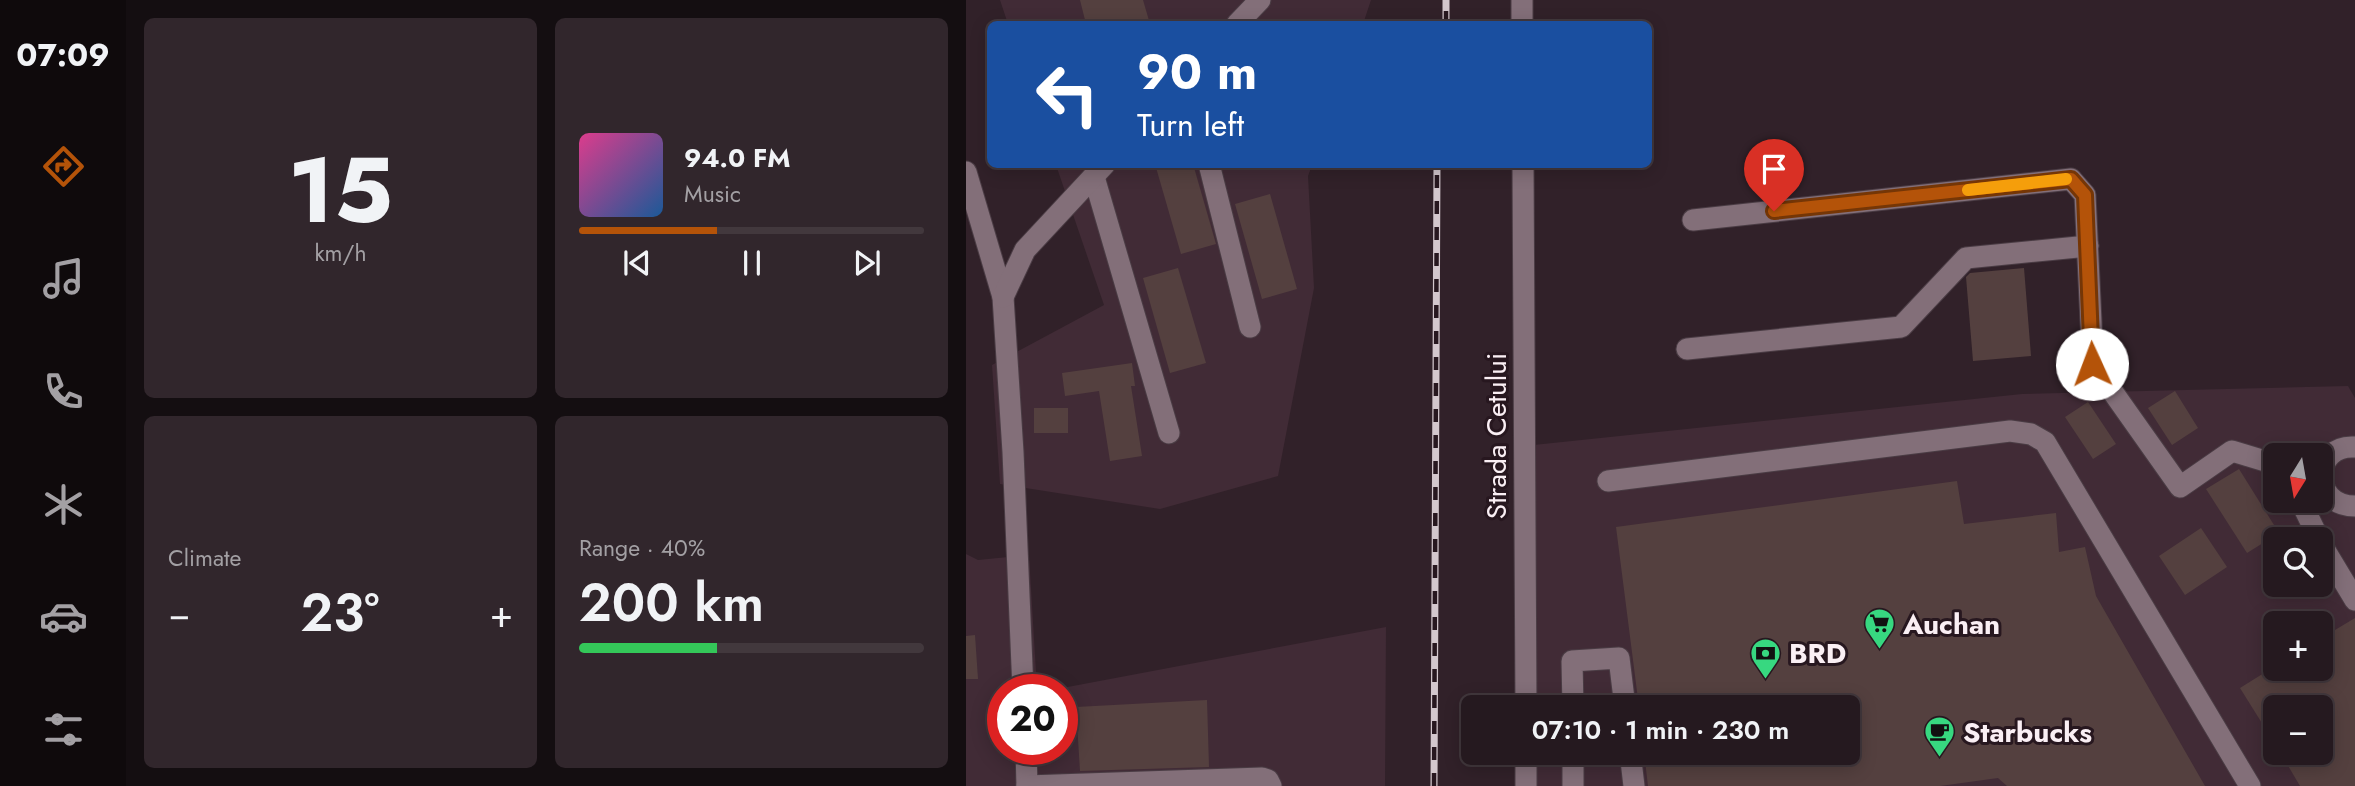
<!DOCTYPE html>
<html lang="en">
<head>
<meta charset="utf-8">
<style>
  :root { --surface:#25191f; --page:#31262c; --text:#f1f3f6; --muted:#a3a0a4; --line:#42383d; --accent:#b45309 }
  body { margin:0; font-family:Jost,sans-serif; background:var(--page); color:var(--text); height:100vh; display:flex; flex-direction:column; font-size:26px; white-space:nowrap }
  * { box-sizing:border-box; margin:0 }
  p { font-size:23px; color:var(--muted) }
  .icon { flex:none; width:38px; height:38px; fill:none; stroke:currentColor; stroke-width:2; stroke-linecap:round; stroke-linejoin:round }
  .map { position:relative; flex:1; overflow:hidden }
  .panel { display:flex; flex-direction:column; gap:18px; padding:18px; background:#140e11; width:840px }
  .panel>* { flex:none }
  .guide { position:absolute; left:21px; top:21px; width:665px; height:147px; border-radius:10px; box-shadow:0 4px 18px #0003,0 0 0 2px var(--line); background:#1a4fa0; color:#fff; overflow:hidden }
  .needle { width:46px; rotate:191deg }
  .tools { position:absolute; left:1297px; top:443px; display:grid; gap:14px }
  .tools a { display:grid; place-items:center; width:70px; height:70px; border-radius:10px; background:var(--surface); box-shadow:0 4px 18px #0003,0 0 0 2px var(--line); font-size:35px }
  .speed { position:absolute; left:21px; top:674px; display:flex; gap:14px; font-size:35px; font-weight:700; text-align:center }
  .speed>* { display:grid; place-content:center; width:91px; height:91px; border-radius:50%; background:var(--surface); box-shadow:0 4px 18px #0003,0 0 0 2px var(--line); line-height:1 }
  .speed .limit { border:10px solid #d22; background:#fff; color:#111 }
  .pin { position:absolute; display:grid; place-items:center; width:60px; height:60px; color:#fff; margin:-72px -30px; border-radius:50% 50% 50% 0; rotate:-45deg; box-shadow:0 0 7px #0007 }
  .pin .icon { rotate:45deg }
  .me { position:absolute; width:77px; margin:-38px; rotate:358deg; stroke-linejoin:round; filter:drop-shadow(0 0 5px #0008) }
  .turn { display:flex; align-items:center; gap:24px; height:147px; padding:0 35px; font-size:32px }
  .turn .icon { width:91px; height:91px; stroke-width:2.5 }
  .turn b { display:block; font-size:49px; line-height:60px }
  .big { font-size:52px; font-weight:600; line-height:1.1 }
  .panel .card { flex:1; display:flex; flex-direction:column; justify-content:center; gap:10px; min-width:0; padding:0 24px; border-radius:10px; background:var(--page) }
  .panel .dial { align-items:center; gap:0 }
  .dial b { font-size:91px; line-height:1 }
  .song { display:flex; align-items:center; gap:21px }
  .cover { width:84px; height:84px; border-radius:10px; background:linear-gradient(135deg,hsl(330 70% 55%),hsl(210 70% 35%)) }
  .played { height:7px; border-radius:4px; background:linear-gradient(90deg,var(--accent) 40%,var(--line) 40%) }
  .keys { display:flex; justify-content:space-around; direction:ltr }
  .heat { display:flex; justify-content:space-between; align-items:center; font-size:38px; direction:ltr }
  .charge { height:10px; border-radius:5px; background:linear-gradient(90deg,#34c759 40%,var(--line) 0) }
  .panel .tiles { flex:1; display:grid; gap:18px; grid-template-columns:repeat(2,1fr) }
  .trip { position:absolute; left:495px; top:695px; width:399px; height:70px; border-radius:10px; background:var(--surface); box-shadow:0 4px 18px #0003,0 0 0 2px var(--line); font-weight:600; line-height:70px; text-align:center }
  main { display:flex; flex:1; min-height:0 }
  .dock { display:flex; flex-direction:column; width:126px; justify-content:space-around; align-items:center; background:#0f0a0c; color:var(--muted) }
  .dock .icon { width:49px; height:49px }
  .dock .active { color:var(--accent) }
  .dock b { font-size:32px; color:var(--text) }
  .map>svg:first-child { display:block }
  .built { fill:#412b36; fill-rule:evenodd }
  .building { fill:#54403f }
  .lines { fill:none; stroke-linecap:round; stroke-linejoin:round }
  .minor-casing { stroke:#4a3c44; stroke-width:23 }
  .minor { stroke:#836f79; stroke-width:21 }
  .rail-casing { stroke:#d3c7cd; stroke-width:7 }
  .rail { stroke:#27171f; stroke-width:4.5; stroke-dasharray:13; stroke-linecap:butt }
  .route-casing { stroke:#753606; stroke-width:18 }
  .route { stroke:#b45309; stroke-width:12 }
  .slow { stroke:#f59e0b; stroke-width:12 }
  .labels { text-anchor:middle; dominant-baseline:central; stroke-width:6; stroke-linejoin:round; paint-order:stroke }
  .street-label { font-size:28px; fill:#faeff4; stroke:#27171f }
  .poi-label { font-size:28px; font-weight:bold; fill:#faeff4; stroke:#27171f; text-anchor:start }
</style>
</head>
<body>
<main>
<nav class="dock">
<b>07:09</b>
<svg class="icon active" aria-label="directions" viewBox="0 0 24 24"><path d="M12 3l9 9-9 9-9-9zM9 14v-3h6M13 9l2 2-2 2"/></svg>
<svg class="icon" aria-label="music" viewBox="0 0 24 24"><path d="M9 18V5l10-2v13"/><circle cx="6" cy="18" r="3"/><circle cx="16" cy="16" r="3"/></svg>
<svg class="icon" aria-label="phone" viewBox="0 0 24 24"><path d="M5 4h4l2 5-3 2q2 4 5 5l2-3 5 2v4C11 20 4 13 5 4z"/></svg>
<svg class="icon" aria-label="climate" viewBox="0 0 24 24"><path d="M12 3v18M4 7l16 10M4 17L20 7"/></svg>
<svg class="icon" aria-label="car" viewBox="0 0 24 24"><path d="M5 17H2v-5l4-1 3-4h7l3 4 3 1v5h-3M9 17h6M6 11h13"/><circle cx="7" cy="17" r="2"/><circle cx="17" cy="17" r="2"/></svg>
<svg class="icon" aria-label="filters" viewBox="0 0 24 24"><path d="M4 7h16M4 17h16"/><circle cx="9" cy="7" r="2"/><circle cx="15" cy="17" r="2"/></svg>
</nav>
<section class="panel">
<div class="tiles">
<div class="card dial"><b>15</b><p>km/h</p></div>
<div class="card">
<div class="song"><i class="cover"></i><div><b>94.0 FM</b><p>Music</p></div></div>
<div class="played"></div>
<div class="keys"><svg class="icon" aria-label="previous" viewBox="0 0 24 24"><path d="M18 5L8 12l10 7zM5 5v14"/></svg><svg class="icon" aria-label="pause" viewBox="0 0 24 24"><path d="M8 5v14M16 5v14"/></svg><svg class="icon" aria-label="next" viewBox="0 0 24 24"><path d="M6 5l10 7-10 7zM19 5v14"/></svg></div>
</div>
<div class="card"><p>Climate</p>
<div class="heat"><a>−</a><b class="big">23°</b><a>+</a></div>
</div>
<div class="card"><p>Range · 40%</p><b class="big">200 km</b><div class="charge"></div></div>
</div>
</section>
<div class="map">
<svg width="1389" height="786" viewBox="0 0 1389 786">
  <rect width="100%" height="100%" fill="#312129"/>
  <g class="built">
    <path d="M 34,0 L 405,0 L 397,24 L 42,24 Z"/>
    <path d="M 90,165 L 346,165 L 342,176 L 348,288 L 312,476 L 194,509 L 34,484 L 26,365 L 138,305 Z"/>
    <path d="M 1382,386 L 1389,398 L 1389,786 L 560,786 L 560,753 L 882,752 L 882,707 L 560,707 L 558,446 L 1056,394 ZM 1309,455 L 1354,455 L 1354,500 L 1309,500 ZM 1309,539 L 1354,539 L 1354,584 L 1309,584 ZM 1309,623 L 1354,623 L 1354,668 L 1309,668 ZM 1309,707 L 1354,707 L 1354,752 L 1309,752 Z"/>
    <path d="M 0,554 L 12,560 L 63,555 L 71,689 L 37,690 L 37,749 L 96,749 L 96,690 L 91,689 L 420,627 L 419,786 L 0,786 Z"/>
  </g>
  <g class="building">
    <path d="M 114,0 L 177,0 L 184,24 L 120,24 Z"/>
    <path d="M 189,164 L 227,164 L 250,244 L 215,254 Z"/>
    <path d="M 304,194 L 331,289 L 296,299 L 269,204 Z"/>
    <path d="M 212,268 L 240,363 L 204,373 L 177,278 Z"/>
    <path d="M 1058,268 L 1065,356 L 1007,361 L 1000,277 L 1004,273 Z"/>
    <path d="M 166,363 L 169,386 L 165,386 L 176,456 L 144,461 L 133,391 L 99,396 L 96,373 Z"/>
    <path d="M 1209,391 L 1232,428 L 1206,445 L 1182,408 Z"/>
    <path d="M 1122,402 L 1150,444 L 1127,459 L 1099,417 Z"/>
    <rect x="68" y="408" width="34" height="25"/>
    <path d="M 1273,469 L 1313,533 L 1281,553 L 1240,489 Z"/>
    <path d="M 991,481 L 998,524 L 1090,513 L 1093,552 L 1119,547 L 1130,596 L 1239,786 L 1041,786 L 1032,778 L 974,786 L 682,786 L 678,752 L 882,752 L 882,707 L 673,707 L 650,527 Z"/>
    <path d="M 1235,528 L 1261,567 L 1219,595 L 1193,556 Z"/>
    <path d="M 1389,618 L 1389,786 L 1334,786 L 1314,752 L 1354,752 L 1354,707 L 1309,707 L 1309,744 L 1274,688 L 1306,668 L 1354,668 L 1354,639 Z"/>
    <path d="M 9,635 L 12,679 L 0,679 L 0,636 Z"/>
    <path d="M 241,700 L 243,767 L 114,771 L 110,707 Z"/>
  </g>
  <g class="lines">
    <defs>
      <g id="minor">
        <path d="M 556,0 L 556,24"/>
        <path d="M 271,24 L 294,0"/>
        <path d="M 243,164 L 284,327"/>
        <path d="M 557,164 L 560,707"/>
        <path d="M 0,172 L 37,297 L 47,452 L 57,690"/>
        <path d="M 128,177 L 203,433"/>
        <path d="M 727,220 L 1105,179 L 1119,195 L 1127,364 L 1214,487 L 1266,451 L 1309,464"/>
        <path d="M 37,297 L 59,250 L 139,164"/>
        <path d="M 721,349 L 935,327 L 1000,258 L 1122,246"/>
        <path d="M 1389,447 C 1346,444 1344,506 1389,506"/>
        <path d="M 642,481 L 1044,431 L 1065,434 L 1079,442 L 1284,786"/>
        <path d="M 1334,500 L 1353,539"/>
        <path d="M 1354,542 L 1389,600"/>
        <path d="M 607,707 L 606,661 L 653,658 L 659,707"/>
        <path d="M 60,749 L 61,786"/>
        <path d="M 560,752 L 560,786"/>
        <path d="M 607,752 L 607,786"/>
        <path d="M 664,752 L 668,786"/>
        <path d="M 61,786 L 296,778 L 302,780 L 305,786"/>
      </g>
    </defs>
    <use href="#minor" class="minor-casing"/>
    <use href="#minor" class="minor"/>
    <defs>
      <g id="rail">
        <path d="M 480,24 L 480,0"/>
        <path d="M 468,786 L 471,164"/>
      </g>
    </defs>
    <use href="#rail" class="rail-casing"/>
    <use href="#rail" class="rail"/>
  </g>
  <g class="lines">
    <defs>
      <path id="route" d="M 808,211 L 1105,179 L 1119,195 L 1126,364"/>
    </defs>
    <use href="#route" class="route-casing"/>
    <use href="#route" class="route"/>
    <path class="slow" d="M 1002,190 L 1100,179"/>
  </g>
  <defs>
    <symbol id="supermarket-pin" viewBox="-11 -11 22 30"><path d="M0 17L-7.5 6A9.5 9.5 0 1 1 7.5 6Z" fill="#37d880" stroke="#27171f"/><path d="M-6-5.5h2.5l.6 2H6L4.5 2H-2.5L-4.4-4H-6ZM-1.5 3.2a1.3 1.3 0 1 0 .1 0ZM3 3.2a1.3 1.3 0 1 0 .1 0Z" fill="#111"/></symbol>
    <symbol id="bank-pin" viewBox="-11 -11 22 30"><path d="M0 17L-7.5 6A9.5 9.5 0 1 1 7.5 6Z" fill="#37d880" stroke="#27171f"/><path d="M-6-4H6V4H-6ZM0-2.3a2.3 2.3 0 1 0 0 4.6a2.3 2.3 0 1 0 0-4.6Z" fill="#111"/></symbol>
    <symbol id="cafe-pin" viewBox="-11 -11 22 30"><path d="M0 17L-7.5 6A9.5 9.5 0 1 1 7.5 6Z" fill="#37d880" stroke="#27171f"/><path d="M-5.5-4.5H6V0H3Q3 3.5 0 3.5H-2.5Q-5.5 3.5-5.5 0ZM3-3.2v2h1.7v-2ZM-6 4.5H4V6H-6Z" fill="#111"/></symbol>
  </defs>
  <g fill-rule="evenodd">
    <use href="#supermarket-pin" x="896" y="606" width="35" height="47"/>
    <use href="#bank-pin" x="782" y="636" width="35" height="47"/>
    <use href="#cafe-pin" x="956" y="714" width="35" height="47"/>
  </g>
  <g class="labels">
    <g class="street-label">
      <text transform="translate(530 436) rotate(-90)">Strada Cetului</text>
    </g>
    <g class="poi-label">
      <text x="937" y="624">Auchan</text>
      <text x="823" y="653">BRD</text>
      <text x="997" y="732">Starbucks</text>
    </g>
  </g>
</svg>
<div class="tools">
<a><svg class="needle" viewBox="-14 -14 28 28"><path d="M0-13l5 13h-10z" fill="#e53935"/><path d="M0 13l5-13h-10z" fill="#a3a0a4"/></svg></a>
<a><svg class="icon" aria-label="search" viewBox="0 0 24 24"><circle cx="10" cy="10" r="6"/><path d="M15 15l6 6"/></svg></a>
<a>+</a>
<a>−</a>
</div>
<div class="speed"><div class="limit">20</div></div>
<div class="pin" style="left:808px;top:211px;background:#d93025"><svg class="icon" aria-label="arrive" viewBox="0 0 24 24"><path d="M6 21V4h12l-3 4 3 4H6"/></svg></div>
<svg class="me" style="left:1126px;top:364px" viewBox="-20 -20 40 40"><circle r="19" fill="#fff"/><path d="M0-13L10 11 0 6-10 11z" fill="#b45309"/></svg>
<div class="trip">07:10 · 1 min · 230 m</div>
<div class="guide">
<div class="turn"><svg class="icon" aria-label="left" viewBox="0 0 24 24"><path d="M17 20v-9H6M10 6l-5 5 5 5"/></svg><div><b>90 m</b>Turn left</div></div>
</div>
</div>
</main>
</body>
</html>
